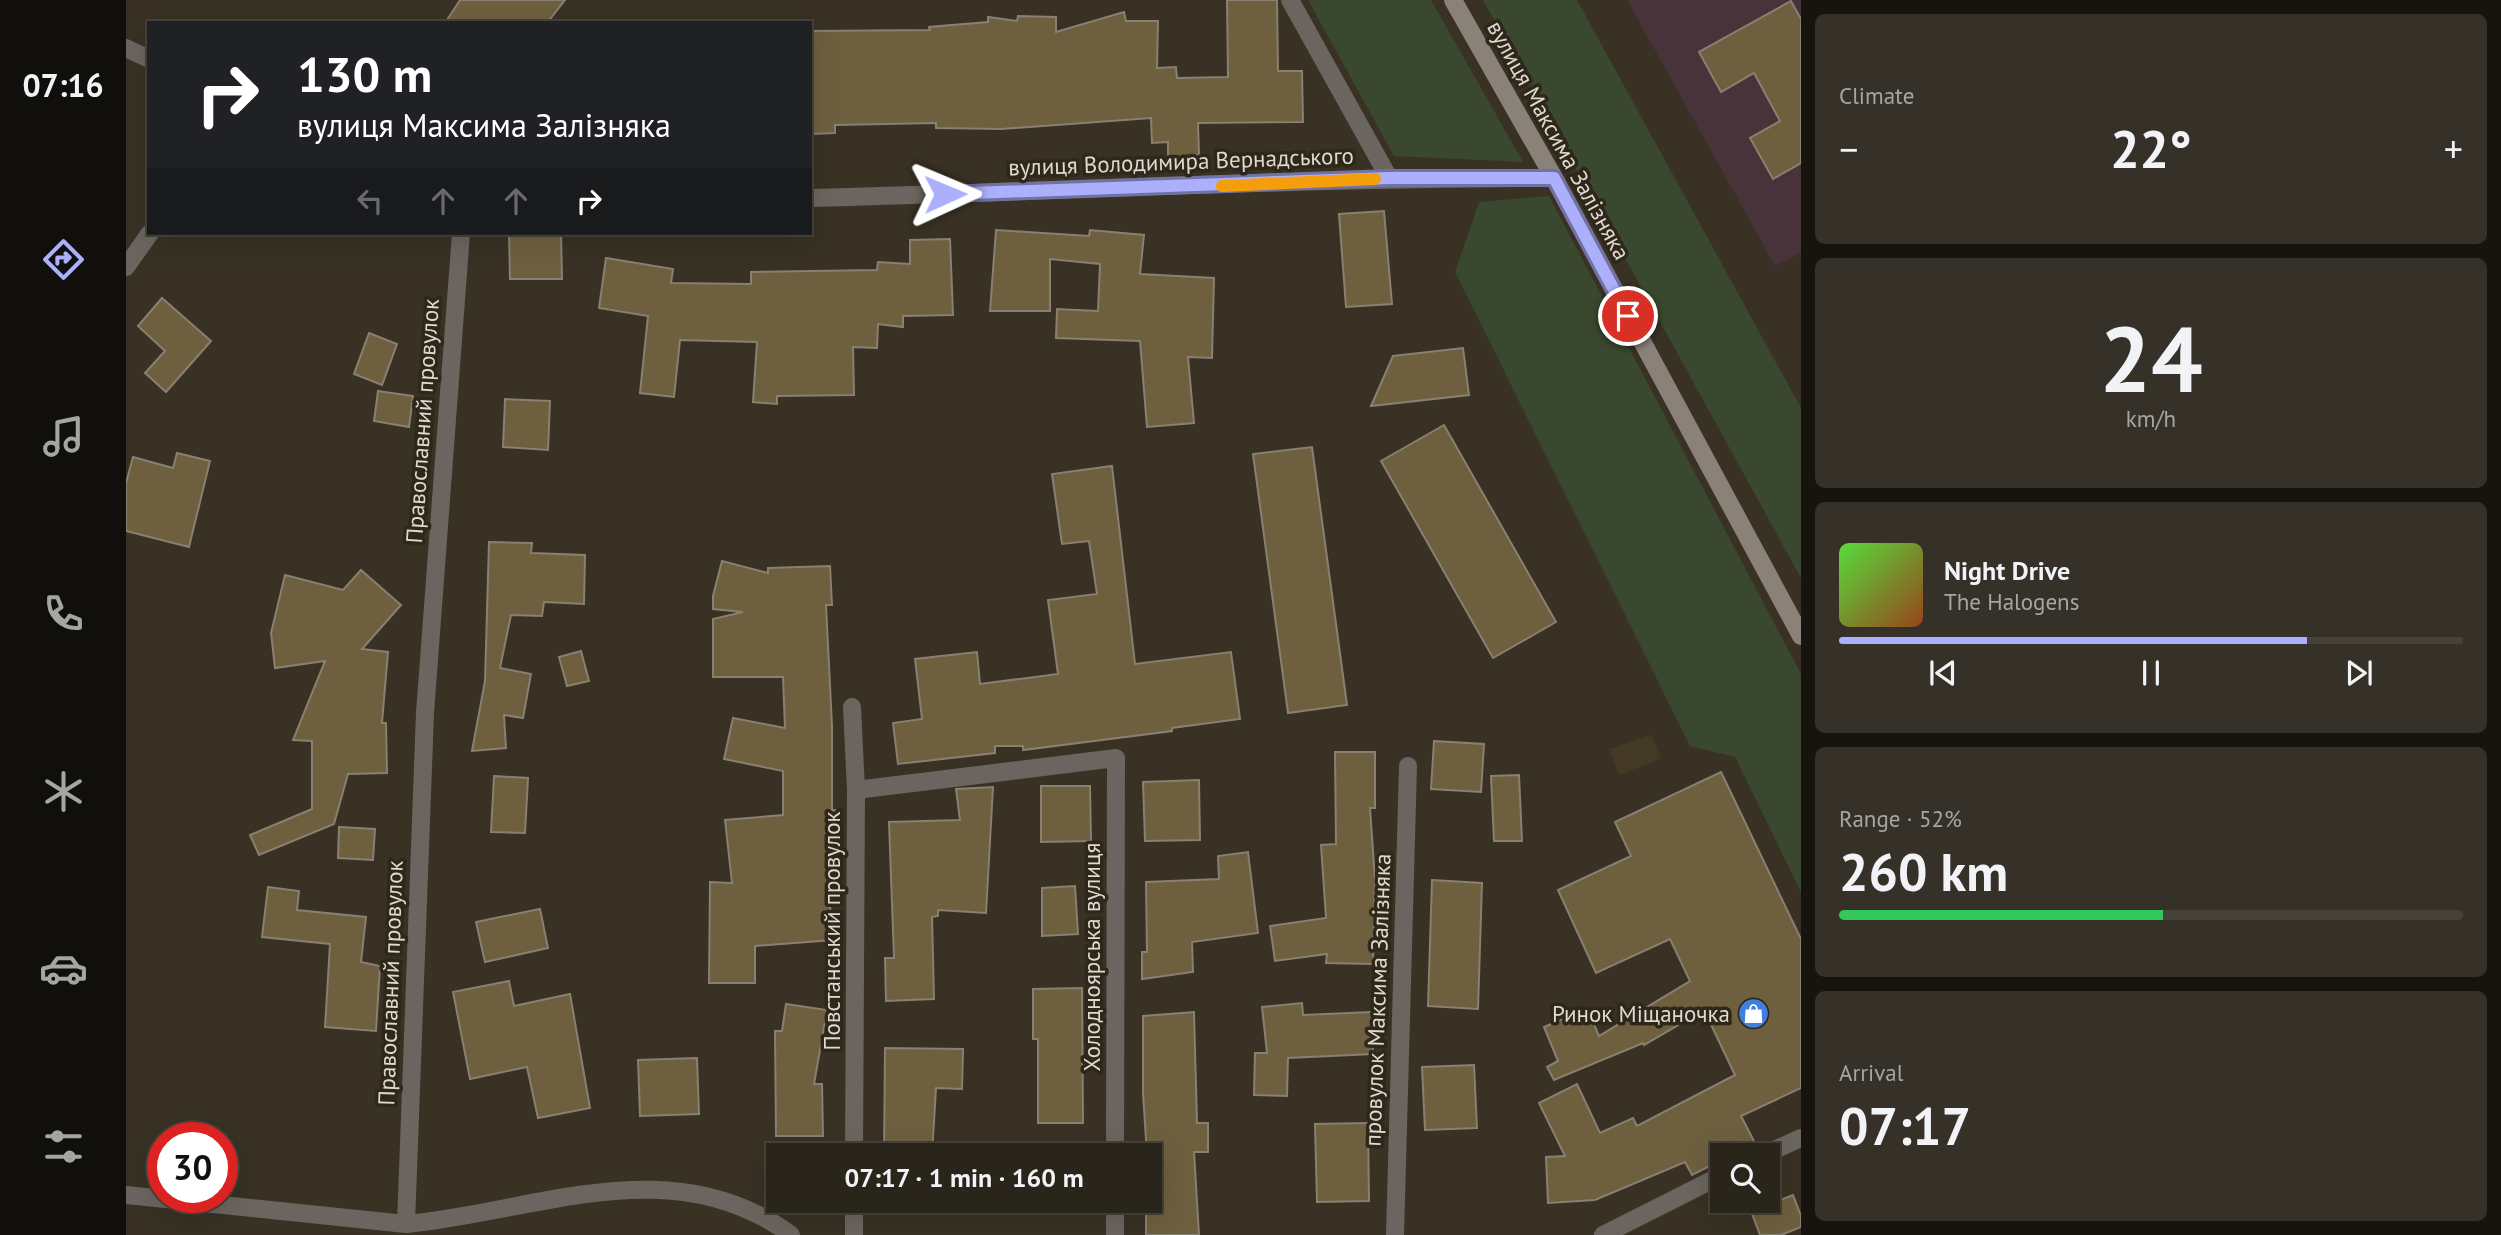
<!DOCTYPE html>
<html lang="en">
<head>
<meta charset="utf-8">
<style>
  :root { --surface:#2a251b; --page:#363128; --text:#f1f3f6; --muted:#a5a5a3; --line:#46423a; --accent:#acaffb }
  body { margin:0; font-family:"PT Sans",sans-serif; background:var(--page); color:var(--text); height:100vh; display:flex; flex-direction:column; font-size:26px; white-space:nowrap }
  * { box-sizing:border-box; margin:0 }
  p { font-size:23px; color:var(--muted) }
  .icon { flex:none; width:38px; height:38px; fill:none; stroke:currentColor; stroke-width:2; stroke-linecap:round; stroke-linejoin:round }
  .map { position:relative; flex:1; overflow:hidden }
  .details { display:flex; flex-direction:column; gap:14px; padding:14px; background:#17140f; width:700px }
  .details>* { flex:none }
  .guide { position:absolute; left:21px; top:21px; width:665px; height:214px; border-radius:0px; box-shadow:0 7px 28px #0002,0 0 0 2px var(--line); background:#202124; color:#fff; overflow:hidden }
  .fabs { position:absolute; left:1584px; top:1143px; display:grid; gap:14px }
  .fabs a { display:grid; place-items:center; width:70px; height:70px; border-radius:0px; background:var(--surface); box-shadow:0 7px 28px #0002,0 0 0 2px var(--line); font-size:35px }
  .speed { position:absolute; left:21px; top:1122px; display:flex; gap:14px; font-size:35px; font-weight:700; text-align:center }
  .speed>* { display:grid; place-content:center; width:91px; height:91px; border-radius:50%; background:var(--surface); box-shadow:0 7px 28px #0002,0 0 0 2px var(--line); line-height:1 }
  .speed .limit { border:10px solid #d22; background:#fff; color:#111 }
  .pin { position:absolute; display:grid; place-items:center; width:60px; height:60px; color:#fff; margin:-30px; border:4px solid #fff; border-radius:50%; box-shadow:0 2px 7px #0007 }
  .me { position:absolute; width:77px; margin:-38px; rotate:89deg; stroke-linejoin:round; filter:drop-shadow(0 0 5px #0008) }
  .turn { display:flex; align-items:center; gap:24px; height:147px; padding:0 35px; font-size:32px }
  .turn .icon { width:91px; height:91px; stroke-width:2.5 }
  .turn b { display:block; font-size:49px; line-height:60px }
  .lanes { display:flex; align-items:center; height:66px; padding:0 35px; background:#0003; justify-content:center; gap:35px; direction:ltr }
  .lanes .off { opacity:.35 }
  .big { font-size:52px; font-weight:700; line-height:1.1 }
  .details .tile { flex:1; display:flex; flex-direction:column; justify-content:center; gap:10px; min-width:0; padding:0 24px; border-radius:10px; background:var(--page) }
  .details .dial { align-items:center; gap:0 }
  .dial b { font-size:91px; line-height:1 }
  .song { display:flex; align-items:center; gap:21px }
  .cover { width:84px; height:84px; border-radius:10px; background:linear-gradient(135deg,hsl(110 70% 55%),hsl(20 70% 35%)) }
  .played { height:7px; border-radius:4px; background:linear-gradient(90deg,var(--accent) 75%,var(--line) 75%) }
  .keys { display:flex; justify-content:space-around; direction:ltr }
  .heat { display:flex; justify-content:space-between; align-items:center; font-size:38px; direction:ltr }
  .charge { height:10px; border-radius:5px; background:linear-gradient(90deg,#34c759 52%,var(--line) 0) }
  .trip { position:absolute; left:640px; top:1143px; width:396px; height:70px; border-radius:0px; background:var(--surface); box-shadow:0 7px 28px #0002,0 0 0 2px var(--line); font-weight:700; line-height:70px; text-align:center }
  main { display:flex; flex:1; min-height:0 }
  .tab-bar { display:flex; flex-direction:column; width:126px; justify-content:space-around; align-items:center; background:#110f0b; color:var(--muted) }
  .tab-bar .icon { width:49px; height:49px }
  .tab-bar .on { color:var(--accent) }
  .tab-bar b { font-size:32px; color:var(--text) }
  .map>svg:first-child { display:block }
  .built { fill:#433925 }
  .industrial { fill:#473339 }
  .green { fill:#3a482f }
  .building { fill:#6e5f3f; stroke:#888071; stroke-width:2 }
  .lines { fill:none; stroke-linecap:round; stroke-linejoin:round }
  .minor { stroke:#6b655f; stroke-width:18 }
  .secondary { stroke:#8a8178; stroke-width:18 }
  .route-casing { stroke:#7072a3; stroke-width:18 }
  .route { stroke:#acaffb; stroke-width:12 }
  .slow { stroke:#f59e0b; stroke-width:12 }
  .labels { text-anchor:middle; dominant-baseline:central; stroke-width:7; stroke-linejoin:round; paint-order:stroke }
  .street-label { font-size:23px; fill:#dedad1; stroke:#2e271a }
  .poi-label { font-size:23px; fill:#dedad1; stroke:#2e271a; text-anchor:end }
</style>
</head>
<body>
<main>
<nav class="tab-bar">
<b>07:16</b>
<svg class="icon on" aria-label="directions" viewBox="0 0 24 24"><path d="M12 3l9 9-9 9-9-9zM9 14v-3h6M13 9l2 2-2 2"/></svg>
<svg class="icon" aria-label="music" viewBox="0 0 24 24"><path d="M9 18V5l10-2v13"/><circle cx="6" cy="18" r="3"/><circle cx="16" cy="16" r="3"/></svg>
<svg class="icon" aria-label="phone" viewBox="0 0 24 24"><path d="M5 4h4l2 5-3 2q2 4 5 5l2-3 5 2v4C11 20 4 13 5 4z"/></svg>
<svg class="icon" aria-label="climate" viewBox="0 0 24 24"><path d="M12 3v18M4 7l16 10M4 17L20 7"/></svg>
<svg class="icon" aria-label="car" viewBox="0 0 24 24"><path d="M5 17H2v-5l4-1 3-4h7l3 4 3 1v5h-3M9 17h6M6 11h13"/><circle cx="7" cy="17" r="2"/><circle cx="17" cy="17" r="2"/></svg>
<svg class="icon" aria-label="filters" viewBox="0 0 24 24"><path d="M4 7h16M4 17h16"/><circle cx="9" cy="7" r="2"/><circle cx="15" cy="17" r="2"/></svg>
</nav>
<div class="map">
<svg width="1675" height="1235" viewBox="0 0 1675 1235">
  <rect width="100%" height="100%" fill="#383124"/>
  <path class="built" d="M 1525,734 L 1535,759 L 1493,775 L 1483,749 Z"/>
  <path class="industrial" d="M 1501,0 L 1675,0 L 1675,253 L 1649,266 Z"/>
  <g class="green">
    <path d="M 1182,0 L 1305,0 L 1397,162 L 1268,156 Z"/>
    <path d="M 1357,0 L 1451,0 L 1675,408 L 1675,578 Z"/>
    <path d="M 1423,196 L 1675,674 L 1675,892 L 1609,757 L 1564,746 L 1329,272 L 1353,202 Z"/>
  </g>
  <g class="building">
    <path d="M 334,0 L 439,0 L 421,23 L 319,23 Z"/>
    <path d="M 1101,0 L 1151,0 L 1152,71 L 1176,71 L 1177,122 L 1072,123 L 1073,155 L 1042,157 L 1042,142 L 1026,143 L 1025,118 L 875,129 L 810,128 L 810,123 L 709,125 L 709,133 L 684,134 L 684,31 L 804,30 L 803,27 L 862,22 L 862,17 L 891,21 L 892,16 L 930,17 L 930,32 L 998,12 L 1000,21 L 1032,21 L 1031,68 L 1050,67 L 1051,78 L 1102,77 Z"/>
    <path d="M 1665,1 L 1675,19 L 1675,163 L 1647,179 L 1624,138 L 1654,121 L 1628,73 L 1595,92 L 1573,52 Z"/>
    <path d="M 1258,211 L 1266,304 L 1220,307 L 1213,214 Z"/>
    <path d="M 870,230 L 963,236 L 964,230 L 1018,235 L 1014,274 L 1088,278 L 1086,358 L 1062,357 L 1068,423 L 1021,427 L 1014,341 L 930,338 L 931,309 L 972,311 L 974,264 L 924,259 L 924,311 L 864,311 Z"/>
    <path d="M 435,233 L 436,279 L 384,279 L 383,234 Z"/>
    <path d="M 824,239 L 827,315 L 777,316 L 777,327 L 752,324 L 751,348 L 727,347 L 728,395 L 651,396 L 651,404 L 627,402 L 631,342 L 554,340 L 548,397 L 514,393 L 522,316 L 473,308 L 480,258 L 547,269 L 545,283 L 625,284 L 625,272 L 751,270 L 752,262 L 784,264 L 784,240 Z"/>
    <path d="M 36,298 L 85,341 L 40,392 L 19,373 L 39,351 L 12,326 Z"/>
    <path d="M 243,333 L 271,344 L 256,385 L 228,374 Z"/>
    <path d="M 1337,348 L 1343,395 L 1245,406 L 1267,356 Z"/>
    <path d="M 252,391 L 287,396 L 283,427 L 248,421 Z"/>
    <path d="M 379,399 L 424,401 L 422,450 L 377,447 Z"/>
    <path d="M 1318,425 L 1430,622 L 1367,658 L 1255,461 Z"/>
    <path d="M 1186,447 L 1221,705 L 1162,713 L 1127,454 Z"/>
    <path d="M 51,453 L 84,461 L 63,547 L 0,531 L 0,483 L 7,457 L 47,468 Z"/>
    <path d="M 986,466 L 1009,664 L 1105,652 L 1114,719 L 1046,728 L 1046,731 L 897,750 L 897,746 L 869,746 L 869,753 L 772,764 L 767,723 L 796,719 L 789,659 L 851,652 L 854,684 L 932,674 L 922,600 L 971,594 L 963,541 L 936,544 L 926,474 Z"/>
    <path d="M 363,542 L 406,543 L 405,553 L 459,555 L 458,604 L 418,602 L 416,616 L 385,615 L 374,668 L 405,674 L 397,718 L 378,715 L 380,748 L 346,751 L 359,681 Z"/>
    <path d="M 596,561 L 642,573 L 642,568 L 704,566 L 706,605 L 700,605 L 706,726 L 706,810 L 709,810 L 702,882 L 707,940 L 629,946 L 629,983 L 583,983 L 584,882 L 606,883 L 599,820 L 657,815 L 657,771 L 598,759 L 607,718 L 659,728 L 657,677 L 587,677 L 587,619 L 617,612 L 587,609 L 587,596 Z"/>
    <path d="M 235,570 L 275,605 L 236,649 L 262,652 L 256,723 L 260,723 L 261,773 L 222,774 L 208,824 L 133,855 L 124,835 L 186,809 L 186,741 L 167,740 L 199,661 L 149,668 L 145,633 L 159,575 L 217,590 Z"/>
    <path d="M 455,651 L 463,681 L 441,686 L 433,657 Z"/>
    <path d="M 1308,741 L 1358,744 L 1355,792 L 1305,789 Z"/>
    <path d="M 1209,752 L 1249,752 L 1249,808 L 1244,808 L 1249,880 L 1247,964 L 1200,963 L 1201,954 L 1149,961 L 1144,926 L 1200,918 L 1195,845 L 1210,844 Z"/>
    <path d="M 1595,772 L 1675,939 L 1675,1088 L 1615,1116 L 1629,1143 L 1606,1155 L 1596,1155 L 1596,1160 L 1566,1175 L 1559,1162 L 1469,1200 L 1422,1203 L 1420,1157 L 1439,1156 L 1413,1103 L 1451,1084 L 1474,1133 L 1507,1118 L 1511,1126 L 1609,1075 L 1578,1010 L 1518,1045 L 1517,1043 L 1428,1080 L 1421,1067 L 1432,1061 L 1418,1027 L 1461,1008 L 1473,1036 L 1564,981 L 1544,939 L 1470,973 L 1432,890 L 1505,856 L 1489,822 Z"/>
    <path d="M 1393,775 L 1396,841 L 1368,841 L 1365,776 Z"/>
    <path d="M 368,776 L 402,778 L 399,833 L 365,832 Z"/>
    <path d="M 1073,780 L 1074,840 L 1019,841 L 1017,782 Z"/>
    <path d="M 915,786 L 964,786 L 965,841 L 915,842 Z"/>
    <path d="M 867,787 L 860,913 L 812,910 L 812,916 L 806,917 L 808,999 L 760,1001 L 759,958 L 768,958 L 763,822 L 834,820 L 830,789 Z"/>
    <path d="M 213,827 L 249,829 L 247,860 L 212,858 Z"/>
    <path d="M 1122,852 L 1132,933 L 1066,942 L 1067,972 L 1016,979 L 1016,952 L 1021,952 L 1020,882 L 1093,879 L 1092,856 Z"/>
    <path d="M 1306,880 L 1356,883 L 1352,1009 L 1302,1006 Z"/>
    <path d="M 949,886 L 952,934 L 916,936 L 916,888 Z"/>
    <path d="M 142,887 L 173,891 L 171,910 L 240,917 L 235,962 L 254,966 L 250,1031 L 199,1027 L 204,944 L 136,937 Z"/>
    <path d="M 414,909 L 422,948 L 359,962 L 350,922 Z"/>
    <path d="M 383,981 L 388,1006 L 444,994 L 464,1108 L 412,1118 L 401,1067 L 344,1079 L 327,992 Z"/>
    <path d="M 956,988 L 957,1123 L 912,1123 L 912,1039 L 907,1039 L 907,989 Z"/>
    <path d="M 1176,1003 L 1177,1015 L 1245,1012 L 1247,1054 L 1162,1058 L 1161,1096 L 1128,1095 L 1129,1053 L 1141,1053 L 1136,1007 Z"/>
    <path d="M 660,1004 L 701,1010 L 688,1084 L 696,1084 L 697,1136 L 650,1136 L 649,1031 L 656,1031 Z"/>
    <path d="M 1068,1012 L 1071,1123 L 1082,1123 L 1082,1152 L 1068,1152 L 1073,1235 L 1020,1235 L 1020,1212 L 1024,1212 L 1024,1155 L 1021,1155 L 1017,1093 L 1017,1016 Z"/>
    <path d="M 759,1048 L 837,1049 L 836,1089 L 810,1088 L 806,1155 L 758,1155 Z"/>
    <path d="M 571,1058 L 573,1114 L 514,1116 L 512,1060 Z"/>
    <path d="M 1348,1065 L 1351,1128 L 1299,1130 L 1296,1067 Z"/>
    <path d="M 1242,1123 L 1243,1201 L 1191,1202 L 1189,1124 Z"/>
    <path d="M 1667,1195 L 1675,1216 L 1675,1227 L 1655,1235 L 1634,1235 L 1625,1211 Z"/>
  </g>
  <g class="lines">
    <g class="minor">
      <path d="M 1164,0 L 1263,178"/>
      <path d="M 0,48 L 23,59"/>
      <path d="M 684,198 C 932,191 1180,178 1428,178"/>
      <path d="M 335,233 L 299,713 L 280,1224 C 410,1212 546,1147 665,1235"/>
      <path d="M 0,267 L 24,233"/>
      <path d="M 726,707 L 730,790 L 728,1155"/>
      <path d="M 730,790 L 990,758 L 989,1155"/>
      <path d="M 1637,1155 L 1675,1138"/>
      <path d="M 0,1195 L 280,1224"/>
      <path d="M 728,1235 L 728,1200"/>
      <path d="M 989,1235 L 989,1200"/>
      <path d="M 1269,1235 L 1282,766"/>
      <path d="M 1477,1235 L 1596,1175"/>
    </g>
    <path class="secondary" d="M 1327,0 L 1428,178 L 1675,636"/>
  </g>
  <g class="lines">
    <defs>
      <path id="route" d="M 819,194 L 1263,178 L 1428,178 L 1502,316"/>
    </defs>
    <use href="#route" class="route-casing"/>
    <use href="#route" class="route"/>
    <path class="slow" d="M 1096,186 L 1249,179"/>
  </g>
  <defs>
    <symbol id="shop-disc" viewBox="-11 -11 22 22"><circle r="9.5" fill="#3f7fe0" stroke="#2e271a"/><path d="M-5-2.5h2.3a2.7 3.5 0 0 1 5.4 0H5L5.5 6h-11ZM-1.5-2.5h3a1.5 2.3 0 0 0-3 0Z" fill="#fff"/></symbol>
  </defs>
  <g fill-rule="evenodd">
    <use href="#shop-disc" x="1610" y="996" width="35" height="35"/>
  </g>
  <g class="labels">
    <g class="street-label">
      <text transform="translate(1433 140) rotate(61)">вулиця Максима Залізняка</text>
      <text transform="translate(1055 161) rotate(-2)">вулиця Володимира Вернадського</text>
      <text transform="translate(296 421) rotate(-86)">Православний провулок</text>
      <text transform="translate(705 931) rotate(-90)">Повстанський провулок</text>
      <text transform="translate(965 957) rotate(-90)">Холодноярська вулиця</text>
      <text transform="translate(264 983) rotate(-88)">Православний провулок</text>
      <text transform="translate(1251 1000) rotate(-88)">провулок Максима Залізняка</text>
    </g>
    <g class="poi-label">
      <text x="1604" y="1013">Ринок Міщаночка</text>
    </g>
  </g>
</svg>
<div class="fabs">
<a><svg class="icon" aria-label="search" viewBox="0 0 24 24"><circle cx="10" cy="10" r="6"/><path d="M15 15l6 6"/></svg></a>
</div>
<div class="speed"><div class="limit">30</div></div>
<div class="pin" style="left:1502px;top:316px;background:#d93025"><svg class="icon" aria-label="arrive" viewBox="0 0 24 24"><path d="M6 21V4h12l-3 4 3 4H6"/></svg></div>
<svg class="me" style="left:819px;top:194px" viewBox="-20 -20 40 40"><path d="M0-17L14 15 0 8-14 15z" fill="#acaffb" stroke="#fff" stroke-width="4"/></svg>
<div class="trip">07:17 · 1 min · 160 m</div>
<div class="guide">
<div class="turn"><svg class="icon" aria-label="right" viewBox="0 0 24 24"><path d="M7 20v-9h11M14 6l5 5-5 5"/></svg><div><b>130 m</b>вулиця Максима Залізняка</div></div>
<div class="lanes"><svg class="icon off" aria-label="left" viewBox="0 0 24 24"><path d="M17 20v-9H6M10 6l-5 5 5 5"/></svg><svg class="icon off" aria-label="ahead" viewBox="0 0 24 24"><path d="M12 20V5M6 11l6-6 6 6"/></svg><svg class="icon off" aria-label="ahead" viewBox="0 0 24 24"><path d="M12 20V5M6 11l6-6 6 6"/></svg><svg class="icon" aria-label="right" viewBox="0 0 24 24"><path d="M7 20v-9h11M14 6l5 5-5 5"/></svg></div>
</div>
</div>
<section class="details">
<div class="tile"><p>Climate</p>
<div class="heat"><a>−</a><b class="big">22°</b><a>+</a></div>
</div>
<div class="tile dial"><b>24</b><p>km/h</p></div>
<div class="tile">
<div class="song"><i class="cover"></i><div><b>Night Drive</b><p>The Halogens</p></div></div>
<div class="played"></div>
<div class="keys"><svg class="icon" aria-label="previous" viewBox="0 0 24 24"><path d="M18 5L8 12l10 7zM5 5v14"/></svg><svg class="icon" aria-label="pause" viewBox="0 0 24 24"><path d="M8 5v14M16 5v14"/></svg><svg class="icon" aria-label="next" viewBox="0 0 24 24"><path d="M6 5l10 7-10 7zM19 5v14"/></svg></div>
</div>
<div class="tile"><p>Range · 52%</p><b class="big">260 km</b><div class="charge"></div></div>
<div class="tile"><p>Arrival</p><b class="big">07:17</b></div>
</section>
</main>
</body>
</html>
